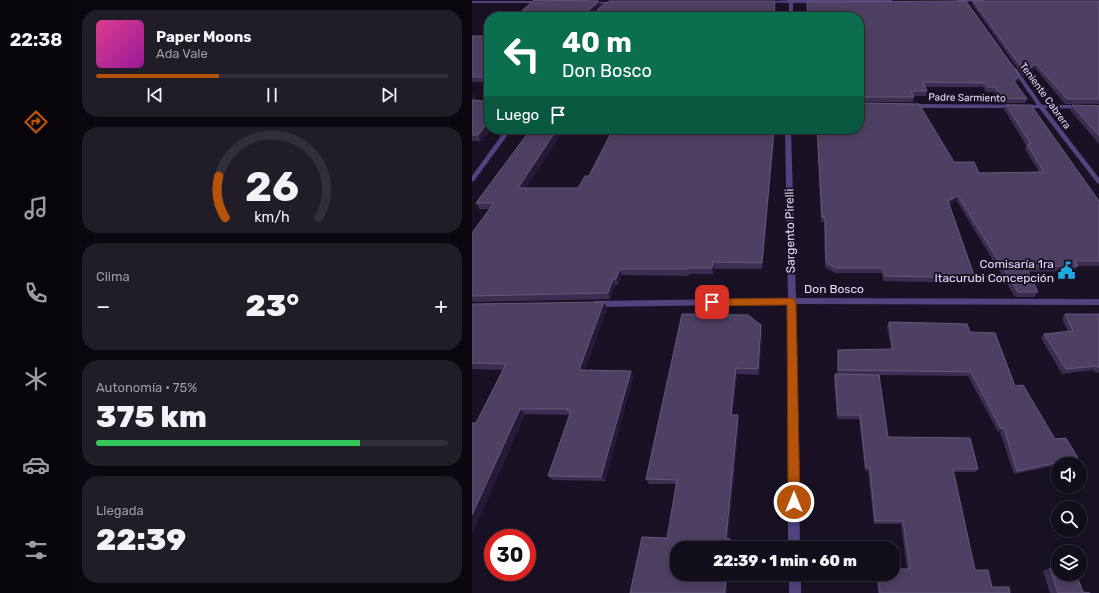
<!DOCTYPE html>
<html lang="es">
<head>
<meta charset="utf-8">
<style>
  :root { --surface:#130e1b; --page:#201c28; --text:#f1f3f6; --muted:#9d9ca3; --line:#322e3a; --accent:#b45309 }
  body { margin:0; font-family:Rubik,sans-serif; background:var(--page); color:var(--text); height:100vh; display:flex; flex-direction:column; font-size:15px; white-space:nowrap }
  * { box-sizing:border-box; margin:0 }
  p { font-size:13px; color:var(--muted) }
  .icon { flex:none; width:22px; height:22px; fill:none; stroke:currentColor; stroke-width:2; stroke-linecap:round; stroke-linejoin:round }
  .map { position:relative; flex:1; overflow:hidden }
  .drawer { display:flex; flex-direction:column; gap:10px; padding:10px; background:#0a080f; width:400px }
  .drawer>* { flex:none }
  .guide { position:absolute; left:12px; top:12px; width:380px; height:122px; border-radius:16px; box-shadow:0 2px 10px #0003,0 0 0 1px var(--line); background:#0b6e4f; color:#fff; overflow:hidden }
  .controls { position:absolute; left:579px; top:457px; display:grid; gap:8px }
  .controls a { display:grid; place-items:center; width:36px; height:36px; border-radius:50%; background:var(--surface); box-shadow:0 2px 10px #0003,0 0 0 1px var(--line); font-size:20px }
  .speed { position:absolute; left:12px; top:529px; display:flex; gap:8px; font-size:20px; font-weight:700; text-align:center }
  .speed>* { display:grid; place-content:center; width:52px; height:52px; border-radius:50%; background:var(--surface); box-shadow:0 2px 10px #0003,0 0 0 1px var(--line); line-height:1 }
  .speed .limit { border:6px solid #d22; background:#fff; color:#111 }
  .pin { position:absolute; display:grid; place-items:center; width:34px; height:34px; color:#fff; margin:-17px; border-radius:8px; box-shadow:0 2px 6px #0006 }
  .me { position:absolute; width:44px; margin:-22px; rotate:0deg; stroke-linejoin:round; filter:drop-shadow(0 0 3px #0008) }
  .turn { display:flex; align-items:center; gap:14px; height:84px; padding:0 12px; font-size:18px }
  .turn .icon { width:52px; height:52px; stroke-width:2.5 }
  .turn b { display:block; font-size:28px; line-height:34px }
  .then { display:flex; align-items:center; height:38px; padding:0 12px; background:#0003; gap:8px; font-size:15px }
  .big { font-size:30px; font-weight:800; line-height:1.1 }
  .drawer .widget { flex:1; display:flex; flex-direction:column; justify-content:center; gap:6px; min-width:0; padding:0 14px; border-radius:16px; background:var(--page) }
  .drawer .dial { align-items:center; gap:0 }
  .dial svg { height:104px; overflow:visible; fill:none; stroke:var(--line); stroke-width:7; stroke-linecap:round; text-anchor:middle }
  .dial text { fill:var(--text); stroke:none }
  .song { display:flex; align-items:center; gap:12px }
  .cover { width:48px; height:48px; border-radius:6px; background:linear-gradient(135deg,hsl(330 70% 55%),hsl(300 70% 35%)) }
  .played { height:4px; border-radius:2px; background:linear-gradient(90deg,var(--accent) 35%,var(--line) 35%) }
  .keys { display:flex; justify-content:space-around; direction:ltr }
  .heat { display:flex; justify-content:space-between; align-items:center; font-size:22px; direction:ltr }
  .charge { height:6px; border-radius:3px; background:linear-gradient(90deg,#34c759 75%,var(--line) 0) }
  .trip { position:absolute; left:198px; top:541px; width:230px; height:40px; border-radius:16px; background:var(--surface); box-shadow:0 2px 10px #0003,0 0 0 1px var(--line); font-weight:800; line-height:40px; text-align:center }
  main { display:flex; flex:1; min-height:0 }
  .tab-bar { display:flex; flex-direction:column; width:72px; justify-content:space-around; align-items:center; background:#08060b; color:var(--muted) }
  .tab-bar .icon { width:28px; height:28px }
  .tab-bar .on { color:var(--accent) }
  .tab-bar b { font-size:18px; color:var(--text) }
  .map>svg:first-child { display:block }
  .lines { fill:none; stroke-linecap:round; stroke-linejoin:round }
  .minor { fill:#51437d; fill-rule:evenodd }
  .wall { fill:#3b2e50 }
  .shaded-wall { fill:#261b37 }
  .building { fill:#4d4062; stroke:#65587a }
  .route { fill:#b45309; stroke:#753606 }
  .labels { text-anchor:middle; dominant-baseline:central; stroke-width:4; stroke-linejoin:round; paint-order:stroke }
  .far-street-label { font-size:10px; fill:#e4dafa; stroke:#191224 }
  .street-label { font-size:12px; fill:#e4dafa; stroke:#191224 }
  .poi-label { font-size:12px; fill:#e4dafa; stroke:#191224; text-anchor:end }
</style>
</head>
<body>
<main>
<nav class="tab-bar">
<b>22:38</b>
<svg class="icon on" aria-label="directions" viewBox="0 0 24 24"><path d="M12 3l9 9-9 9-9-9zM9 14v-3h6M13 9l2 2-2 2"/></svg>
<svg class="icon" aria-label="music" viewBox="0 0 24 24"><path d="M9 18V5l10-2v13"/><circle cx="6" cy="18" r="3"/><circle cx="16" cy="16" r="3"/></svg>
<svg class="icon" aria-label="phone" viewBox="0 0 24 24"><path d="M5 4h4l2 5-3 2q2 4 5 5l2-3 5 2v4C11 20 4 13 5 4z"/></svg>
<svg class="icon" aria-label="climate" viewBox="0 0 24 24"><path d="M12 3v18M4 7l16 10M4 17L20 7"/></svg>
<svg class="icon" aria-label="car" viewBox="0 0 24 24"><path d="M5 17H2v-5l4-1 3-4h7l3 4 3 1v5h-3M9 17h6M6 11h13"/><circle cx="7" cy="17" r="2"/><circle cx="17" cy="17" r="2"/></svg>
<svg class="icon" aria-label="filters" viewBox="0 0 24 24"><path d="M4 7h16M4 17h16"/><circle cx="9" cy="7" r="2"/><circle cx="15" cy="17" r="2"/></svg>
</nav>
<section class="drawer">
<div class="widget">
<div class="song"><i class="cover"></i><div><b>Paper Moons</b><p>Ada Vale</p></div></div>
<div class="played"></div>
<div class="keys"><svg class="icon" aria-label="previous" viewBox="0 0 24 24"><path d="M18 5L8 12l10 7zM5 5v14"/></svg><svg class="icon" aria-label="pause" viewBox="0 0 24 24"><path d="M8 5v14M16 5v14"/></svg><svg class="icon" aria-label="next" viewBox="0 0 24 24"><path d="M6 5l10 7-10 7zM19 5v14"/></svg></div>
</div>
<div class="widget dial"><svg viewBox="0 0 100 80">
<path d="M14 69A42 42 0 1 1 86 69"/>
<path d="M14 69A42 42 0 0 1 9 37" stroke="#b45309"/>
<text x="50" y="56" font-size="32" font-weight="700">26</text>
<text x="50" y="72" font-size="11">km/h</text>
</svg></div>
<div class="widget"><p>Clima</p>
<div class="heat"><a>−</a><b class="big">23°</b><a>+</a></div>
</div>
<div class="widget"><p>Autonomía · 75%</p><b class="big">375 km</b><div class="charge"></div></div>
<div class="widget"><p>Llegada</p><b class="big">22:39</b></div>
</section>
<div class="map">
<svg width="627" height="593" viewBox="0 0 627 593">
  <rect width="100%" height="100%" fill="#191224"/>
  <g class="lines">
    <g class="minor">
      <path d="M 317,0 L 419,0 L 421,1 L 419,2 L 321,3 L 321,17 L 317,17 L 317,3 L 291,2 Z"/>
      <path d="M 485,0 L 511,0 L 513,1 L 484,2 Z"/>
      <path d="M 0,1 L 71,1 L 73,2 L 71,3 L 0,3 Z"/>
      <path d="M 116,2 L 145,2 L 147,3 L 117,4 Z"/>
      <path d="M 542,68 L 544,68 L 570,105 L 627,105 L 627,109 L 573,108 L 627,178 L 627,184 L 625,183 L 567,108 L 438,108 L 435,106 L 438,104 L 565,105 L 540,69 Z"/>
      <path d="M 34,129 L 40,129 L 2,181 L 0,182 L 0,176 Z"/>
      <path d="M 313,129 L 319,129 L 324,298 L 627,299 L 627,305 L 324,304 L 328,548 L 316,548 L 316,304 L 124,307 L 121,306 L 120,304 L 121,302 L 124,301 L 316,298 Z"/>
      <rect x="317" y="574" width="12" height="19"/>
    </g>
  </g>
  <g class="wall">
    <path d="M 501,1 L 627,1 L 627,104 L 593,104 L 563,68 L 552,77 L 500,4 Z"/>
    <path d="M 387,17 L 548,76 L 546,81 L 544,83 L 555,99 L 553,103 L 528,103 L 522,92 L 514,92 L 511,87 L 453,87 L 455,91 L 454,96 L 441,96 L 442,97 L 441,102 L 387,102 Z"/>
    <rect x="0" y="36" width="17" height="46"/>
    <path d="M 0,100 L 17,129 L 19,129 L 9,141 L 0,141 Z"/>
    <path d="M 534,105 L 627,201 L 627,266 L 606,266 L 602,271 L 556,272 L 566,292 L 562,297 L 543,297 L 485,201 L 477,205 L 503,278 L 501,283 L 411,281 L 410,273 L 363,273 L 353,267 L 352,222 L 349,222 L 345,129 L 387,129 L 482,162 L 507,173 L 567,172 L 553,149 L 554,145 L 532,109 Z"/>
    <path d="M 600,105 L 627,106 L 627,144 L 598,110 Z"/>
    <path d="M 59,129 L 100,129 L 96,134 L 89,134 L 53,188 L 106,188 L 117,176 L 141,129 L 303,129 L 290,269 L 242,269 L 241,274 L 217,274 L 217,276 L 150,275 L 146,285 L 143,285 L 138,299 L 0,302 L 0,233 L 17,209 L 7,209 L 4,203 Z"/>
    <path d="M 132,302 L 135,308 L 113,370 L 159,371 L 161,377 L 133,481 L 81,480 L 76,476 L 98,415 L 53,414 L 0,534 L 0,423 L 4,423 L 31,370 L 0,369 L 0,304 Z"/>
    <path d="M 593,314 L 627,314 L 627,373 L 623,372 L 621,370 L 590,374 L 569,338 L 572,334 L 596,331 L 590,319 Z"/>
    <path d="M 417,322 L 498,332 L 543,386 L 583,439 L 606,458 L 602,462 L 591,464 L 586,464 L 586,465 L 542,474 L 528,432 L 526,432 L 496,376 L 407,375 L 416,437 L 506,469 L 503,472 L 482,472 L 503,570 L 520,587 L 538,593 L 406,593 L 404,574 L 421,574 L 435,569 L 429,524 L 402,524 L 396,471 L 393,471 L 387,419 L 365,419 L 362,378 L 363,374 L 365,374 L 366,354 L 366,350 L 419,349 L 415,327 Z"/>
    <path d="M 290,332 L 287,375 L 265,374 L 260,415 L 267,421 L 256,539 L 258,539 L 259,543 L 258,548 L 205,548 L 204,484 L 177,484 L 174,479 Z"/>
    <path d="M 578,568 L 611,592 L 618,593 L 578,593 L 571,571 Z"/>
  </g>
  <g class="shaded-wall">
    <path d="M 127,1 L 128,5 L 118,16 L 116,11 Z"/>
    <path d="M 564,64 L 563,68 L 552,77 L 553,72 Z"/>
    <path d="M 548,76 L 546,81 L 540,85 L 542,81 Z"/>
    <path d="M 0,94 L 1,94 L 4,100 L 0,100 Z"/>
    <path d="M 17,121 L 17,129 L 19,129 L 9,141 L 6,135 Z"/>
    <path d="M 85,129 L 87,129 L 89,134 L 49,194 L 46,188 Z"/>
    <path d="M 95,129 L 100,129 L 96,134 Z"/>
    <path d="M 302,129 L 303,129 L 290,269 L 290,263 Z"/>
    <path d="M 486,196 L 485,201 L 474,206 L 476,201 Z"/>
    <path d="M 241,262 L 242,269 L 241,274 L 240,268 Z"/>
    <path d="M 148,269 L 150,275 L 146,285 L 144,279 Z"/>
    <path d="M 141,279 L 143,285 L 138,299 L 136,293 Z"/>
    <path d="M 132,302 L 135,308 L 111,376 L 107,370 Z"/>
    <path d="M 289,325 L 290,332 L 287,375 L 286,369 Z"/>
    <path d="M 264,368 L 265,374 L 260,421 L 259,415 Z"/>
    <path d="M 159,371 L 161,377 L 133,481 L 129,477 Z"/>
    <path d="M 48,409 L 53,414 L 0,534 L 0,515 Z"/>
    <path d="M 266,415 L 267,421 L 256,543 L 254,539 Z"/>
    <path d="M 532,428 L 528,432 L 526,432 L 529,429 Z"/>
    <path d="M 258,539 L 259,543 L 258,548 L 257,548 Z"/>
    <path d="M 254,574 L 256,574 L 255,593 L 253,593 Z"/>
  </g>
  <g class="building">
    <path d="M 62,0 L 127,1 L 116,11 L 118,14 L 123,13 L 128,7 L 137,1 L 303,1 L 302,17 L 43,17 Z"/>
    <path d="M 494,1 L 548,76 L 542,81 L 555,99 L 530,98 L 523,87 L 515,87 L 513,83 L 451,82 L 455,91 L 439,91 L 442,97 L 387,97 L 387,17 L 336,17 L 335,2 Z"/>
    <path d="M 501,1 L 627,1 L 627,99 L 595,99 L 564,64 L 553,72 Z"/>
    <rect x="0" y="36" width="17" height="41"/>
    <path d="M 0,100 L 12,101 L 17,104 L 17,121 L 6,135 L 0,135 Z"/>
    <path d="M 387,103 L 447,104 L 482,162 L 502,162 L 507,173 L 572,172 L 555,144 L 559,144 L 534,105 L 559,105 L 627,201 L 627,261 L 603,261 L 606,266 L 554,267 L 566,292 L 546,292 L 486,196 L 476,201 L 503,278 L 413,276 L 411,268 L 363,268 L 354,262 L 353,217 L 350,217 L 345,129 L 387,129 Z"/>
    <path d="M 600,105 L 627,106 L 627,136 Z"/>
    <path d="M 59,129 L 85,129 L 46,188 L 106,188 L 113,176 L 117,176 L 141,129 L 302,129 L 290,263 L 241,262 L 240,268 L 216,268 L 215,269 L 148,269 L 144,279 L 141,279 L 136,293 L 0,296 L 0,233 L 22,203 L 4,203 Z"/>
    <path d="M 132,302 L 107,370 L 159,371 L 129,477 L 76,476 L 99,411 L 95,411 L 96,409 L 48,409 L 0,515 L 0,423 L 4,423 L 34,364 L 0,363 L 0,304 Z"/>
    <path d="M 210,314 L 276,315 L 289,325 L 286,369 L 264,368 L 259,415 L 266,415 L 254,539 L 258,539 L 257,548 L 205,548 L 205,574 L 254,574 L 253,593 L 158,593 L 170,537 L 195,538 L 205,480 L 174,479 Z"/>
    <path d="M 593,314 L 627,314 L 627,368 L 625,366 L 594,369 L 572,334 L 601,331 Z"/>
    <path d="M 417,322 L 495,324 L 498,332 L 523,333 L 543,386 L 551,385 L 583,439 L 594,438 L 606,458 L 545,471 L 532,428 L 529,429 L 499,372 L 366,370 L 366,350 L 421,349 Z"/>
    <path d="M 363,374 L 407,375 L 416,437 L 498,438 L 506,469 L 481,469 L 503,570 L 516,570 L 520,587 L 537,587 L 538,593 L 408,593 L 406,574 L 421,574 L 421,569 L 438,569 L 431,521 L 403,521 L 398,468 L 394,468 L 388,415 L 366,415 Z"/>
    <path d="M 578,568 L 586,568 L 586,574 L 604,574 L 611,592 L 618,593 L 586,593 Z"/>
  </g>
  <path class="route" d="M 320,298 L 324,301 L 328,502 L 326,506 L 322,508 L 317,506 L 316,502 L 315,305 L 240,306 L 235,302 L 240,299 Z"/>
  <defs>
    <symbol id="civic-bare" viewBox="-9 -9 18 18"><path d="M-.6-6.5H3V-4.5H.6V-3L4-1V1h2V6H-6V1h2V-1L-.6-3ZM-1.2 2.5V6h2.4V2.5Z" fill="#20a8e1" stroke="#191224" stroke-width="2.5" paint-order="stroke"/></symbol>
  </defs>
  <g fill-rule="evenodd">
    <use href="#civic-bare" x="582" y="258" width="25" height="25"/>
  </g>
  <g class="labels">
    <g class="far-street-label">
      <text transform="translate(573 96) rotate(54)">Teniente Cabrera</text>
      <text transform="translate(495 98) rotate(1)">Padre Sarmiento</text>
    </g>
    <g class="street-label">
      <text transform="translate(318 231) rotate(-91)">Sargento Pirelli</text>
      <text x="362" y="289">Don Bosco</text>
    </g>
    <g class="poi-label">
      <text x="582" y="264">Comisaría 1ra<tspan x="582" dy="14">Itacurubi Concepción</tspan></text>
    </g>
  </g>
</svg>
<div class="controls">
<a><svg class="icon" aria-label="sound" viewBox="0 0 24 24"><path d="M4 9h4l5-4v14l-5-4H4zM17 9q2 3 0 6"/></svg></a>
<a><svg class="icon" aria-label="search" viewBox="0 0 24 24"><circle cx="10" cy="10" r="6"/><path d="M15 15l6 6"/></svg></a>
<a><svg class="icon" aria-label="layers" viewBox="0 0 24 24"><path d="M12 4l9 5-9 5-9-5zM3 14l9 5 9-5"/></svg></a>
</div>
<div class="speed"><div class="limit">30</div></div>
<div class="pin" style="left:240px;top:302px;background:#d93025"><svg class="icon" aria-label="arrive" viewBox="0 0 24 24"><path d="M6 21V4h12l-3 4 3 4H6"/></svg></div>
<svg class="me" style="left:322px;top:502px" viewBox="-20 -20 40 40"><circle r="17" fill="#b45309" stroke="#fff" stroke-width="3"/><path d="M0-11L8 9 0 5-8 9z" fill="#fff"/></svg>
<div class="trip">22:39 · 1 min · 60 m</div>
<div class="guide">
<div class="turn"><svg class="icon" aria-label="left" viewBox="0 0 24 24"><path d="M17 20v-9H6M10 6l-5 5 5 5"/></svg><div><b>40 m</b>Don Bosco</div></div>
<div class="then">Luego<svg class="icon" aria-label="arrive" viewBox="0 0 24 24"><path d="M6 21V4h12l-3 4 3 4H6"/></svg></div>
</div>
</div>
</main>
</body>
</html>
